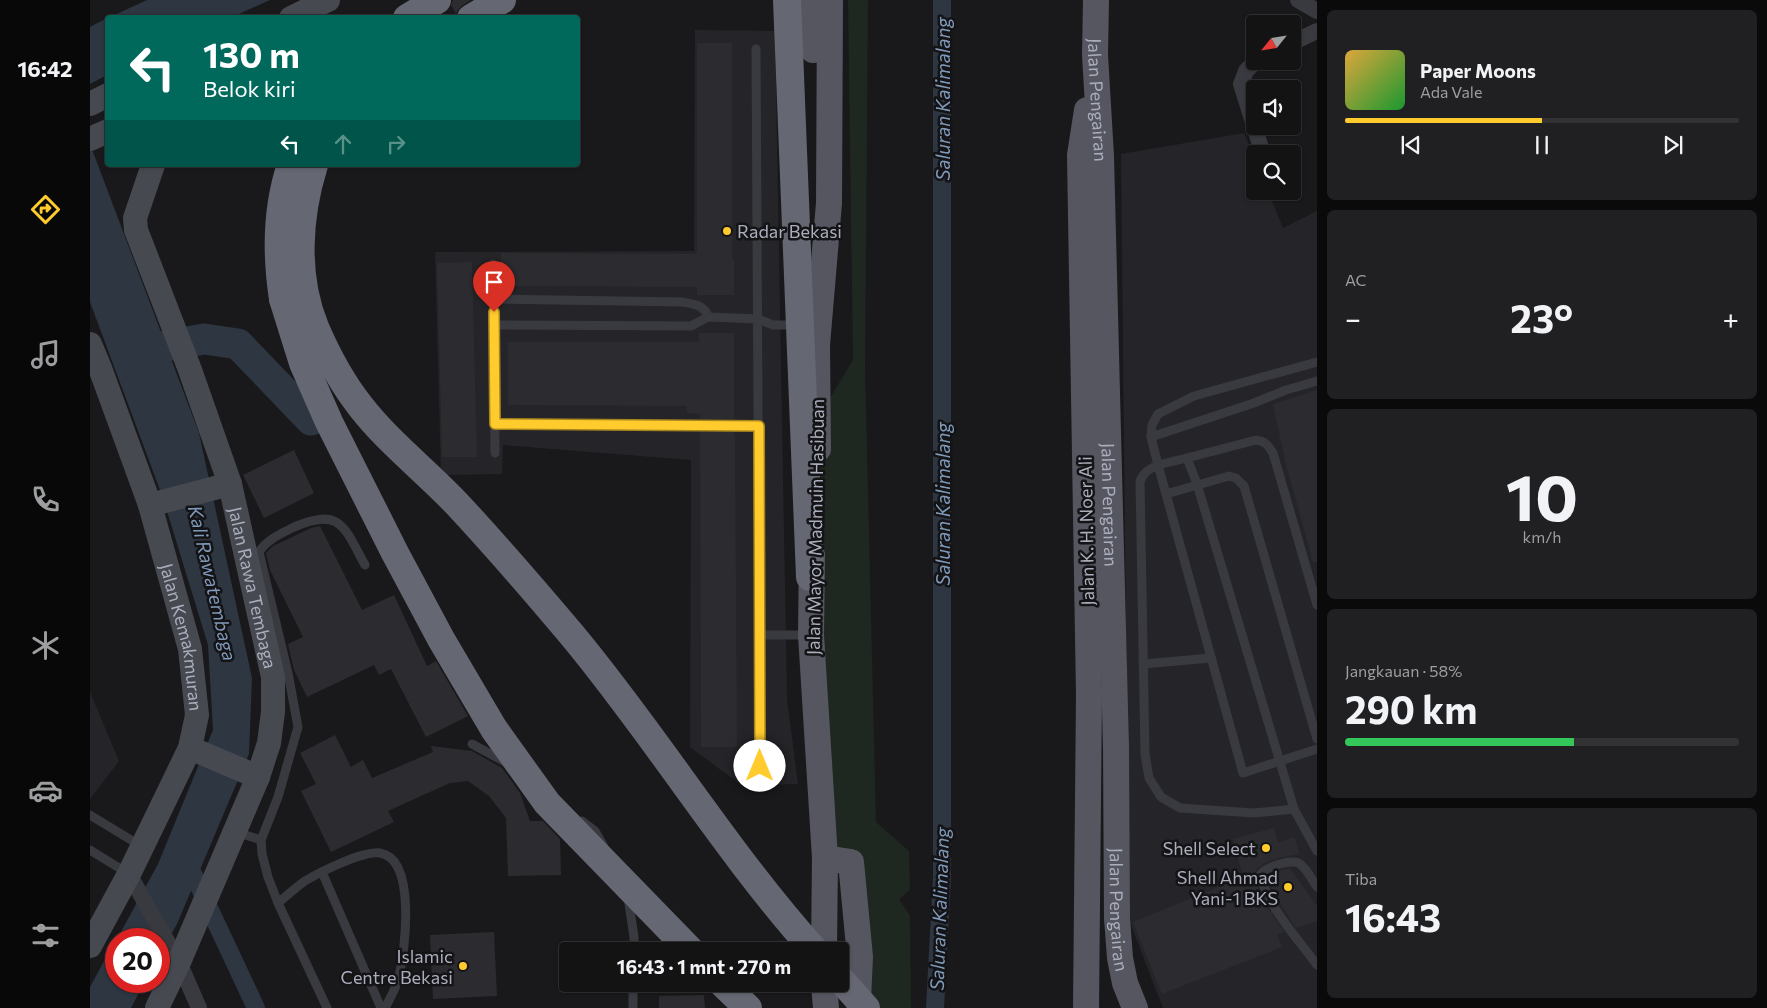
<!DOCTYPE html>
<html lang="id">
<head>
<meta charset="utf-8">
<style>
  :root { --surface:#131314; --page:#202022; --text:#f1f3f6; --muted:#9d9ea0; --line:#323234; --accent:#ffcb2d }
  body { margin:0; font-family:Commissioner,sans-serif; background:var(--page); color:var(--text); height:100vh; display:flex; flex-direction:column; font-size:19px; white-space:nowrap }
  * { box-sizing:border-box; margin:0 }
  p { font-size:16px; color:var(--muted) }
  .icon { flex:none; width:28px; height:28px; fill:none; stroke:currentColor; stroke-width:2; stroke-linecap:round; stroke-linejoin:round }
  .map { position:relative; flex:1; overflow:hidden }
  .sheet { display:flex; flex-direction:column; gap:10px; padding:10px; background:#0a0a0b; width:450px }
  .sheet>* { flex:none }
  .banner { position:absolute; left:15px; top:15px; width:475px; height:152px; border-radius:5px; box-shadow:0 1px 4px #0004,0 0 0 1px var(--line); background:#00695c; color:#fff; overflow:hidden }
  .needle { width:32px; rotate:240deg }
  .controls { position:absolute; left:1156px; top:15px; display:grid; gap:10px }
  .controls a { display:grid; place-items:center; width:55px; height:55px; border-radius:5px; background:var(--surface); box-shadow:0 1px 4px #0004,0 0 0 1px var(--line); font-size:25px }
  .speed { position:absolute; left:15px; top:928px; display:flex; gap:10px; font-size:25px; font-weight:700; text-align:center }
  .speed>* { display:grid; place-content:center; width:65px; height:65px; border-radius:50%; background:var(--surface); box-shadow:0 1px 4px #0004,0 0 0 1px var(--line); line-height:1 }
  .speed .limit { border:8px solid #d22; background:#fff; color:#111 }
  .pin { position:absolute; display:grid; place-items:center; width:42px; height:42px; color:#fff; margin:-51px -21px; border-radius:50% 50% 50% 0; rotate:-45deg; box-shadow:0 0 5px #0007 }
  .pin .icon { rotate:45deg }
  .me { position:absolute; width:55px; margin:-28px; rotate:0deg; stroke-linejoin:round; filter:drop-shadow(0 0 4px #0008) }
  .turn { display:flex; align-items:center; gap:18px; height:105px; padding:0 15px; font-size:22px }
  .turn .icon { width:65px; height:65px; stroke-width:2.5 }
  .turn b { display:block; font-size:35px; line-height:42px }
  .lanes { display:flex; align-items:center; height:48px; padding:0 15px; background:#0003; justify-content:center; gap:25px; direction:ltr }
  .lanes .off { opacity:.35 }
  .big { font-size:38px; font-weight:700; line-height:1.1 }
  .sheet .widget { flex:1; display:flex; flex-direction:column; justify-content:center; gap:8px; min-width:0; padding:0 18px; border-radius:8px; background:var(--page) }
  .sheet .dial { align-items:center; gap:0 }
  .dial b { font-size:65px; line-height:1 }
  .song { display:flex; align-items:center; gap:15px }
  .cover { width:60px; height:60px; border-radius:8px; background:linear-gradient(135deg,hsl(40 70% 55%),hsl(130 70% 35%)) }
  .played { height:5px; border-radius:2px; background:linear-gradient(90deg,var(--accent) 50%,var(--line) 50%) }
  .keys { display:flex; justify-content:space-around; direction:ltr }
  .heat { display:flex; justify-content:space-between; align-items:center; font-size:28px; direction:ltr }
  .charge { height:8px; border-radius:4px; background:linear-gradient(90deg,#34c759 58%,var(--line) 0) }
  .trip { position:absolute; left:469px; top:942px; width:290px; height:50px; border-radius:5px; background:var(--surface); box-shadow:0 1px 4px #0004,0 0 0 1px var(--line); font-weight:700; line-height:50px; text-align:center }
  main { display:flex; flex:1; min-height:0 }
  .dock { display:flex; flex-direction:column; width:90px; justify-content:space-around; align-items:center; background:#080808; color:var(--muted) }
  .dock .icon { width:35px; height:35px }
  .dock .on { color:var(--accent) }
  .dock b { font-size:22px; color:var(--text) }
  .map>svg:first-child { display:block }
  .built { fill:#252428 }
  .green { fill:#1e2720 }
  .water { fill:#2d3641 }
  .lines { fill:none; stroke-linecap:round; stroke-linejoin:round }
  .canal { stroke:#2d3641; stroke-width:18 }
  .river { stroke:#2d3641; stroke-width:31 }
  .building { fill:#2c2b2f }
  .lane { stroke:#393a40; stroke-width:9 }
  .street { stroke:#393a40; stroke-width:16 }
  .secondary { stroke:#474951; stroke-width:24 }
  .primary { stroke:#555660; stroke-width:26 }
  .highway { stroke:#656772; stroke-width:28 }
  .highway-bridge { stroke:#656772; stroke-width:28 }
  .route-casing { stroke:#a6841d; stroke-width:12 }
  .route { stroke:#ffcb2d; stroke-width:9 }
  .poi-dot { fill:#ffcb2d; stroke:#141316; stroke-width:2 }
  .labels { text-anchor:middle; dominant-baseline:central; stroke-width:5; stroke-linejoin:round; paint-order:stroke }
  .street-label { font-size:18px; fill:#aaaebc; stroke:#141316 }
  .poi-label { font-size:18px; fill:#aaaebc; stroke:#141316; text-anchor:end }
  .water-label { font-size:19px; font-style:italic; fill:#7f99b9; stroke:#141316 }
</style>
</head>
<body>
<main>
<nav class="dock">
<b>16:42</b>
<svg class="icon on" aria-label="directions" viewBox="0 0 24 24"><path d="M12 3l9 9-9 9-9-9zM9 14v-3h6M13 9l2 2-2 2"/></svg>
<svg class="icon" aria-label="music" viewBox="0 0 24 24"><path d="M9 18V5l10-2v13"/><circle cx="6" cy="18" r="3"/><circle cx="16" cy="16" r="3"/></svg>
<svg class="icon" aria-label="phone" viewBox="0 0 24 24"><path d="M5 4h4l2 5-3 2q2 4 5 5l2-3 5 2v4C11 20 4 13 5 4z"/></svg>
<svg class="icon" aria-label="climate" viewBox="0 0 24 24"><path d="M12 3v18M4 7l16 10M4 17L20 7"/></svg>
<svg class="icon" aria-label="car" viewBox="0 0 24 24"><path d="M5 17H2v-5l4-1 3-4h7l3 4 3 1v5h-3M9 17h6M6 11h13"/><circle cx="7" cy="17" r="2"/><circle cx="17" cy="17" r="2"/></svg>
<svg class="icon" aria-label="filters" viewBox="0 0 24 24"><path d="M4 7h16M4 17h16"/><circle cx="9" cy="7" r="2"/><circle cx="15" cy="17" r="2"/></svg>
</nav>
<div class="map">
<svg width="1227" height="1008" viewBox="0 0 1227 1008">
  <rect width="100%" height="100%" fill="#19191b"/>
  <g class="built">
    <path d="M 605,30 L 685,31 L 697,699 L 708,784 L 651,785 L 600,747 L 601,460 L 413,445 L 412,474 L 351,475 L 345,252 L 604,251 Z"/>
    <path d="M 1154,133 L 1165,159 L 1165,191 L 1178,191 L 1193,228 L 1227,211 L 1227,1008 L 1073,1008 L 1039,920 L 1031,154 Z"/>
    <path d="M 0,692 L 29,761 L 0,799 Z"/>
  </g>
  <path class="green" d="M 758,0 L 778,0 L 775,369 L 786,822 L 819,851 L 820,890 L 809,899 L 820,916 L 821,1008 L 776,1008 L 761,862 L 735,858 L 727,420 L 763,360 Z"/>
  <g class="water">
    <path d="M 57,0 L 180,0 L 142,17 L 20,17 Z"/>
    <path d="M 17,18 L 17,75 L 0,84 L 0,27 Z"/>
    <path d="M 0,144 L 109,433 L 162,678 L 159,754 L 87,924 L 69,956 L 69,939 L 27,939 L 68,864 L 123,730 L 118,645 L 73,498 L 0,302 Z"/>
    <path d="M 26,939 L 26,981 L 55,981 L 41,1008 L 0,1008 L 0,987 Z"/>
  </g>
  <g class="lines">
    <g class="canal">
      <path d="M 97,861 L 166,1008"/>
      <path d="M 845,1008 L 852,877 L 852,0"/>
    </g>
    <path class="river" d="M 60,349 L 114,339 L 148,344 L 221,420"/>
  </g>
  <g class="building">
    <path d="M 363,0 L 381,0 L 373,5 L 368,10 L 366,14 L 361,5 Z"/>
    <path d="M 607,43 L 642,43 L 642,259 L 644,259 L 644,295 L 607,295 L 607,287 L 411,286 L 411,253 L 607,254 Z"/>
    <path d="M 382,262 L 387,457 L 352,457 L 347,263 Z"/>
    <path d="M 609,333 L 644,333 L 644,420 L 610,419 L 610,414 L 597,413 L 597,406 L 418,405 L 418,342 L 609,342 Z"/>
    <path d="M 1227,390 L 1227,562 L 1223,562 L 1195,461 L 1183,404 Z"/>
    <path d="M 610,432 L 644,432 L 644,435 L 645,435 L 647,747 L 611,747 Z"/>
    <path d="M 204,450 L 224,493 L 174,518 L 153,475 Z"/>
    <path d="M 230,526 L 272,610 L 304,595 L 337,666 L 346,661 L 378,716 L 336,737 L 301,669 L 289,675 L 284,665 L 217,697 L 204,670 L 198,644 L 213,637 L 180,570 L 176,553 L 183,546 L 221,528 Z"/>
    <path d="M 245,735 L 261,767 L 273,760 L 282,778 L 343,752 L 341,746 L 382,751 L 412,768 L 430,793 L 440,821 L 453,821 L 470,839 L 471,875 L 418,876 L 416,818 L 399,796 L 378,781 L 360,783 L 298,811 L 304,822 L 241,852 L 211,791 L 226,784 L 210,753 Z"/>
    <path d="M 1184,828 L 1188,842 L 1205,837 L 1209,854 L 1188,858 L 1175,863 L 1165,871 L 1164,876 L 1174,902 L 1194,932 L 1187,934 L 1192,947 L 1072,994 L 1043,922 L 1153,877 L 1143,839 Z"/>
    <path d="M 1200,868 L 1227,906 L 1227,921 L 1206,928 L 1185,896 L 1177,877 L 1185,872 Z"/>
    <path d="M 404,932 L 407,996 L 343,999 L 340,935 Z"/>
    <path d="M 614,995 L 615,1008 L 569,1008 L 569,996 Z"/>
  </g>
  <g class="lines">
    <g class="lane">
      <path d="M 666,49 L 670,766"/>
      <path d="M 403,264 L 405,453"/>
      <path d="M 403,299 L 592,302 C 604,304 615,305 618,317"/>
      <path d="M 404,325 L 601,326 L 618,317 L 668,319 L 683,325 L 708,325"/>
      <path d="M 1227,362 L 1104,396 L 1068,414 L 1062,425 L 1061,437 L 1068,465 C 1059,469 1054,472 1050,481 L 1055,754 L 1059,778 L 1071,797 L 1090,808 L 1164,813 L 1204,809 L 1227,851"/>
      <path d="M 405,424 L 669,426"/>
      <path d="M 1061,437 L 1164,403 L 1196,390 L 1227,381"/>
      <path d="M 1097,458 L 1068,465 L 1153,773 L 1227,749"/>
      <path d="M 1076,494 L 1139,476 L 1146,478 L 1154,486 L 1227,739"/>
      <path d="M 670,635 L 720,635"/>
      <path d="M 1053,664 L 1121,658"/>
      <path d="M 382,744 L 419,764"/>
      <path d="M 1204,809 L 1107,484 L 1097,458 L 1166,440 C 1175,441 1178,445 1183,453 L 1227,605"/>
      <path d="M 0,815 L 51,846"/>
      <path d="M 492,821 L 505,831 L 513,845"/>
      <path d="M 146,832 L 171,840"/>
      <path d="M 0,850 L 39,874"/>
      <path d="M 232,872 L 291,1008"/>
      <path d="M 1227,887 C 1222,880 1217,869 1210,864 C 1203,858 1175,867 1170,875 C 1178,907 1208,939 1227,965"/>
      <path d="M 538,897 L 544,937 L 544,951"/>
      <path d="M 188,903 L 178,877 L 172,854 L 171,840 L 188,797 L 208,727 L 198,673 L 169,552 C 176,540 192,533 204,527 C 251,507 254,527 275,565"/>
      <path d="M 237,1008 L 188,903 C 197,896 206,887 215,881 C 230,872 272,851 290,853 C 327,859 315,951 309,976 C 307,987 300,998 295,1008"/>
      <path d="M 543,1008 L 543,984"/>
    </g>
    <g class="street">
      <path d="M 1208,0 L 1227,11"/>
      <path d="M 1202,43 L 1227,31"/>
      <path d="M 1166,61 L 1156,71 L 1151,84 L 1173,154"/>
      <path d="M 39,874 L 89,962 L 109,1008"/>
    </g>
    <g class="secondary">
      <path d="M 201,18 L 238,0"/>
      <path d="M 0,104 L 18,95"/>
      <path d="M 0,139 L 18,131"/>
      <path id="s1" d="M 63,165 L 45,218 L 46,230 L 100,370 L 140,484 L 183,677 L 183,712 L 179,743 L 168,777 L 89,962 L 67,1008"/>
      <path id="s2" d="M 0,344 L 10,368 L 60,505 L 100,649 L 107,715 L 100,748 L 39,874 L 0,946"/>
      <path d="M 60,505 L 140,484"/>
      <path d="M 100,748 L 168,777"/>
    </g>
    <g class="primary">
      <path d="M 720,0 L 723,50"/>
      <path id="s3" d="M 1006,0 L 1005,55 L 1011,156 L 1026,748 L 1027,918 L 1030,958 L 1035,983 L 1045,1008"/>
      <path d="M 728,449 L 727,345 L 739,203 L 740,0"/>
      <path d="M 722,555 L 721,635 L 735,858 L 761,862 L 770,957 L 768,1000 L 770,1008"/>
      <path d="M 734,951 L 735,858"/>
      <path d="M 734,984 L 736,1008"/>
      <path d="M 996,1008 L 999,695 L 990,155 L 997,110"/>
    </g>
    <g class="highway">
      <path d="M 697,0 L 720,577"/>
      <path d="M 317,18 L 347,0"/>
      <path d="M 381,18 L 412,0"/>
      <path d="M 224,165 C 208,216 204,276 225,327 C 237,355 252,383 271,407 C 299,443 336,471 367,504 C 406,546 445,591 482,635 C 567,737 636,852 725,951"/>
      <path d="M 193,299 C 186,253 186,209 201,165"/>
      <path d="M 633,984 L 658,1008"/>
    </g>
    <g class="highway-bridge">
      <path d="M 193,299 L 213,363 L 239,422 L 305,553 L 351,639 L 404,729 L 457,803 L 601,951"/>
      <path d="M 750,979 L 776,1008"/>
    </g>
  </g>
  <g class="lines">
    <defs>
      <path id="route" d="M 404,312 L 405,424 L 669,426 L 670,766"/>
    </defs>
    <use href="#route" class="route-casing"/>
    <use href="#route" class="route"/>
  </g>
  <g class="poi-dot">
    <circle cx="637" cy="231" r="5"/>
    <circle cx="1176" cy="848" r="5"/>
    <circle cx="1198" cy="887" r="5"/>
    <circle cx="373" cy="966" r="5"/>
  </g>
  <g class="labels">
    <g class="street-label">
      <text stroke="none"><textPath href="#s3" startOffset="100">Jalan Pengairan</textPath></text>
      <text stroke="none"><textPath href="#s3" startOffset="505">Jalan Pengairan</textPath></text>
      <text transform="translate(725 527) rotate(-89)">Jalan Mayor Madmuin Hasibuan</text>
      <text transform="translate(996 531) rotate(-91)">Jalan K. H. Noer Ali</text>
      <text stroke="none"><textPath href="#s1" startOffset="445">Jalan Rawa Tembaga</textPath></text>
      <text stroke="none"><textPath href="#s2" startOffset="308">Jalan Kemakmuran</textPath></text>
      <text stroke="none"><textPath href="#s3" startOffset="910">Jalan Pengairan</textPath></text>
    </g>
    <g class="poi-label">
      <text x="647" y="231" text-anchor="start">Radar Bekasi</text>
      <text x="1166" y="848">Shell Select</text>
      <text x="1188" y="877">Shell Ahmad<tspan x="1188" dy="21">Yani-1 BKS</tspan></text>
      <text x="363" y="956">Islamic<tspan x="363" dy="21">Centre Bekasi</tspan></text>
    </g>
    <g class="water-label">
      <text transform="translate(852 99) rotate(-90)">Saluran Kalimalang</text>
      <text transform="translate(852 504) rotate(-90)">Saluran Kalimalang</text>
      <text transform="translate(123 583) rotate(77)">Kali Rawatembaga</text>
      <text transform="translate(849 909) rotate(-88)">Saluran Kalimalang</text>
    </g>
  </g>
</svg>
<div class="controls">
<a><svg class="needle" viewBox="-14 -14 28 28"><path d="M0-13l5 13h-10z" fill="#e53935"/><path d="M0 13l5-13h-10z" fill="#9d9ea0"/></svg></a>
<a><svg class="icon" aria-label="sound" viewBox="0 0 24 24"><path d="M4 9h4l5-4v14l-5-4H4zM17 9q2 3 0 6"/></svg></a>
<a><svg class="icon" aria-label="search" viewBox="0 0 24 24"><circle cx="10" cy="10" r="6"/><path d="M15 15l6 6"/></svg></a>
</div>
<div class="speed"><div class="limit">20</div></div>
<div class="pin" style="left:404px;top:312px;background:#d93025"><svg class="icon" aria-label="arrive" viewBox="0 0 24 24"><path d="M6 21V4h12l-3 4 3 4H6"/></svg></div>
<svg class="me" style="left:670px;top:766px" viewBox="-20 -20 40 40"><circle r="19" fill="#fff"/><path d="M0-13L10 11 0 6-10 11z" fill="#ffcb2d"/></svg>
<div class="trip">16:43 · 1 mnt · 270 m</div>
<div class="banner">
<div class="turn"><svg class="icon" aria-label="left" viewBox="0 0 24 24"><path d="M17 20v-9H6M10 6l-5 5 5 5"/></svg><div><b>130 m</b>Belok kiri</div></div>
<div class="lanes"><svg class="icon" aria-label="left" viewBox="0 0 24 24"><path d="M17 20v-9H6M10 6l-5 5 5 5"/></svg><svg class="icon off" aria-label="ahead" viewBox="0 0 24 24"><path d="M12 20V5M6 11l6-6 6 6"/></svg><svg class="icon off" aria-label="right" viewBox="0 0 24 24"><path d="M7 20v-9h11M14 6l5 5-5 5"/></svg></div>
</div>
</div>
<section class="sheet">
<div class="widget">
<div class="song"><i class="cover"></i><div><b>Paper Moons</b><p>Ada Vale</p></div></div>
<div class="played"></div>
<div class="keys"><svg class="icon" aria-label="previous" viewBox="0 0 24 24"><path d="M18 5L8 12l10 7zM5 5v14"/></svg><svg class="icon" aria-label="pause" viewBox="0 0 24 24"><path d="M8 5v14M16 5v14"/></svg><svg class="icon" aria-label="next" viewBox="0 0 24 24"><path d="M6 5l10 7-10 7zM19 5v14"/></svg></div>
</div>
<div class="widget"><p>AC</p>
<div class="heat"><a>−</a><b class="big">23°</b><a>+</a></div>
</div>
<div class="widget dial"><b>10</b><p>km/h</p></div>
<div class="widget"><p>Jangkauan · 58%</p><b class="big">290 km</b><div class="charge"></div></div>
<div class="widget"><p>Tiba</p><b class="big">16:43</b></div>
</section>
</main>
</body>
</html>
